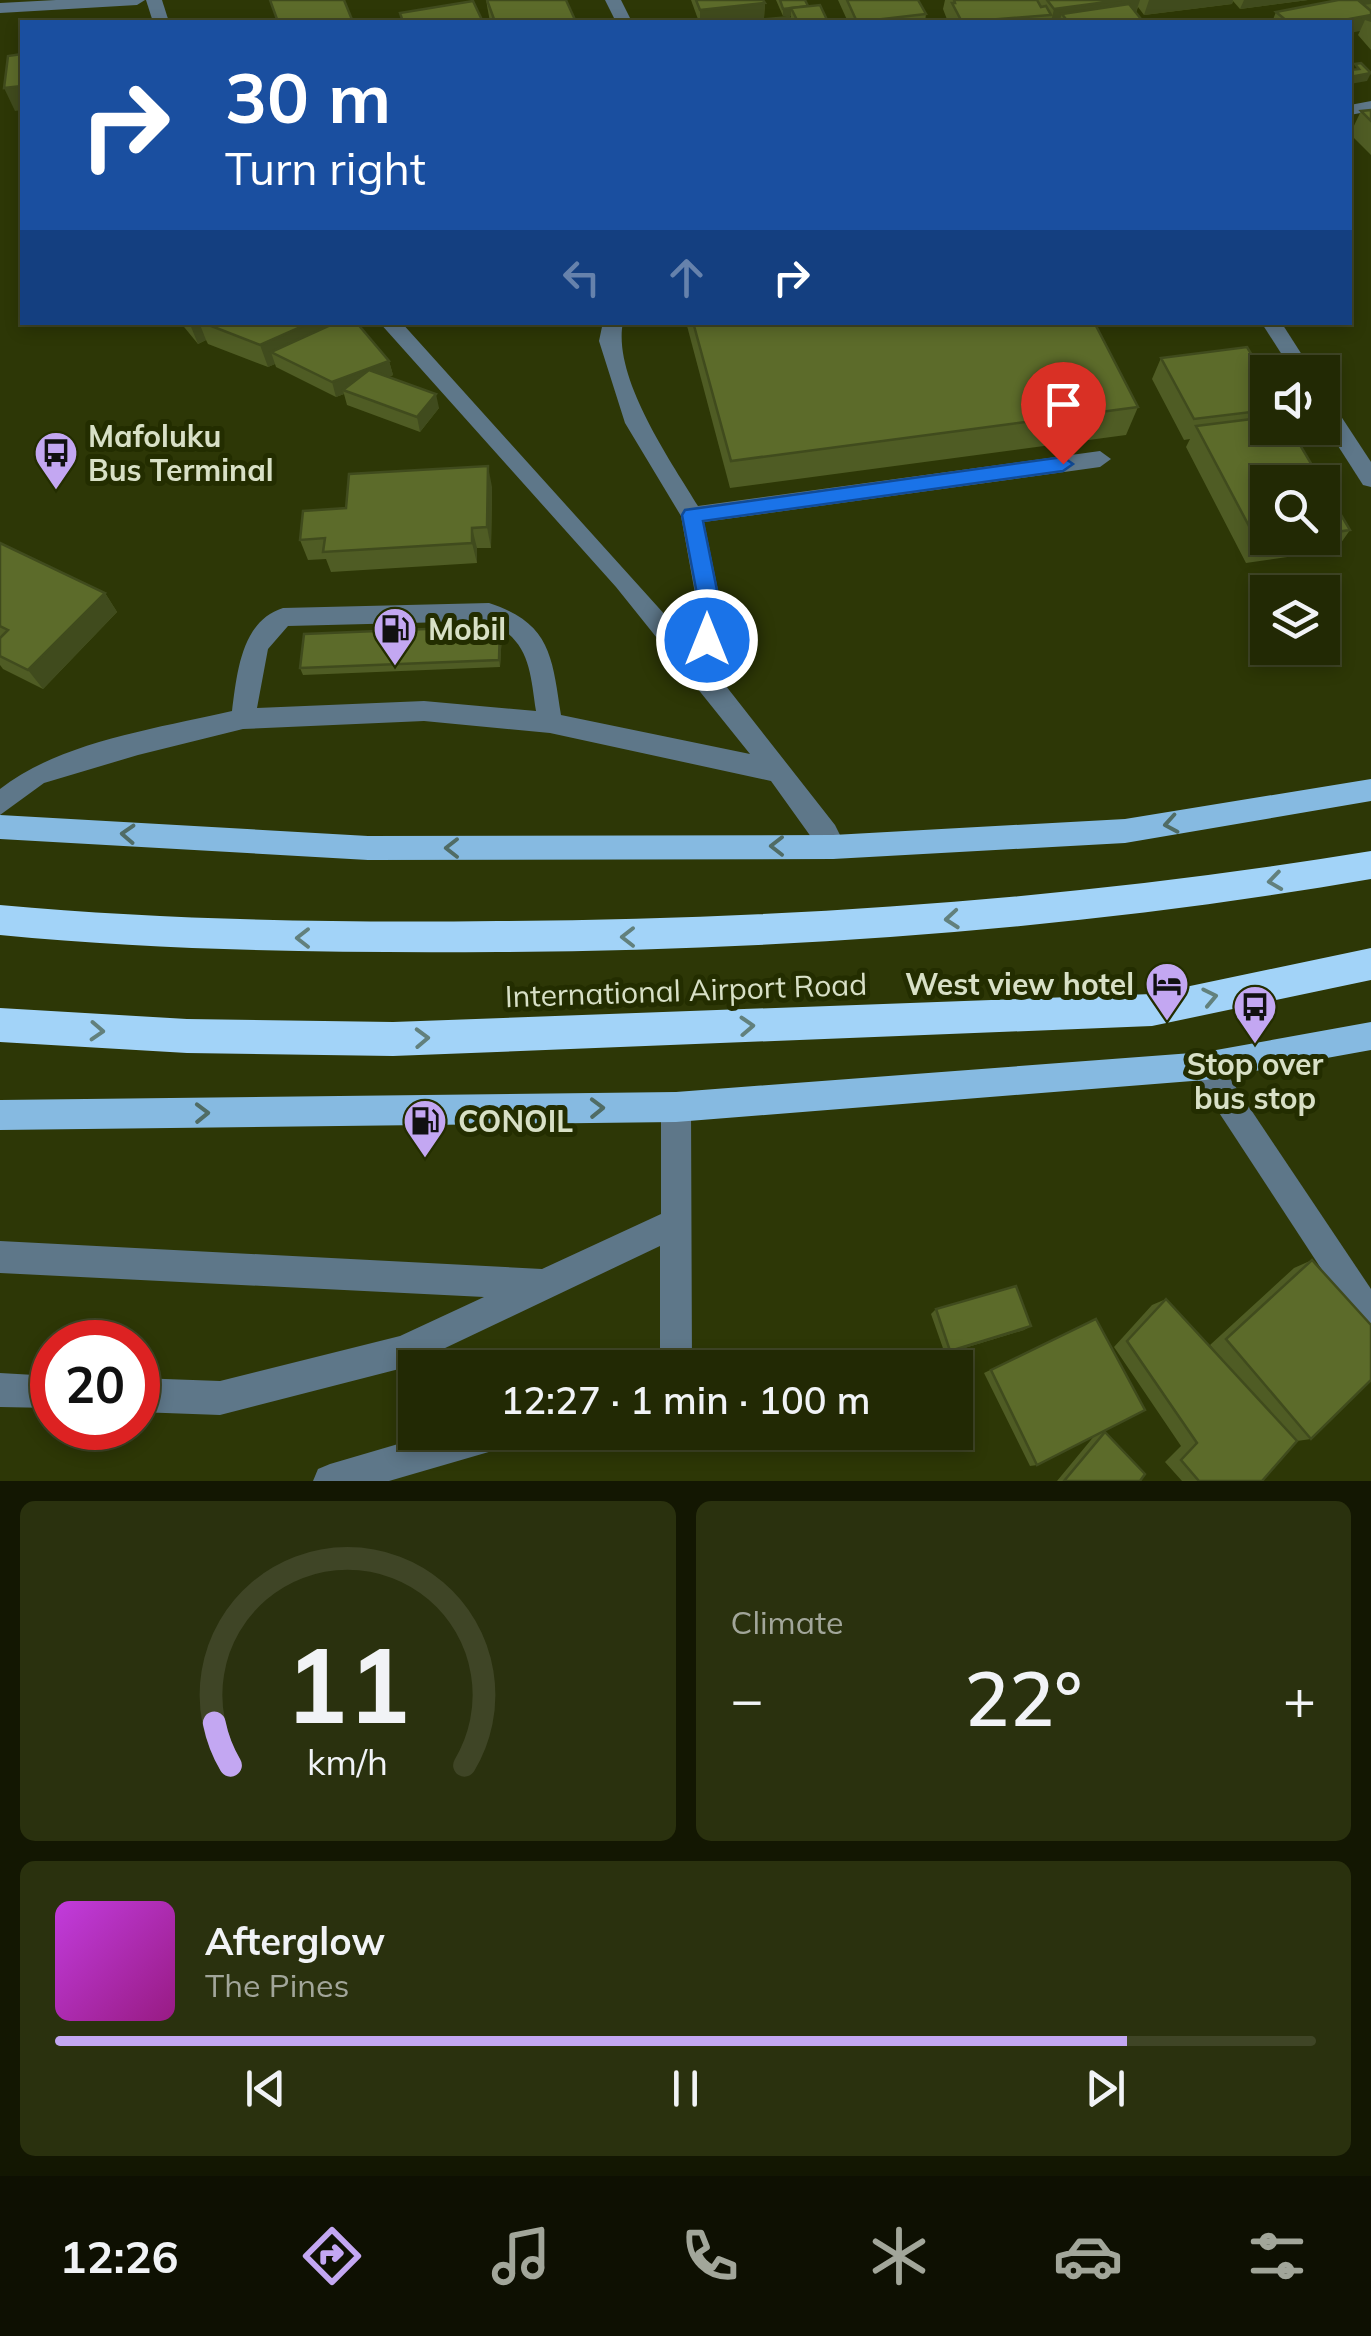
<!DOCTYPE html>
<html lang="en">
<head>
<meta charset="utf-8">
<style>
  :root { --surface:#222904; --page:#2a310e; --text:#f1f3f6; --muted:#a2a69a; --line:#3f4526; --accent:#c3a7f2 }
  body { margin:0; font-family:Mulish,sans-serif; background:var(--page); color:var(--text); height:100vh; display:flex; flex-direction:column; font-size:38px; white-space:nowrap }
  * { box-sizing:border-box; margin:0 }
  p { font-size:32px; color:var(--muted) }
  .icon { flex:none; width:55px; height:55px; fill:none; stroke:currentColor; stroke-width:2; stroke-linecap:round; stroke-linejoin:round }
  .map { position:relative; height:1481px; overflow:hidden }
  .panel { display:flex; flex-direction:column; gap:20px; padding:20px; background:#131702; flex:1 }
  .panel>* { flex:none }
  .hud { position:absolute; left:20px; top:20px; width:1332px; height:305px; border-radius:0px; box-shadow:0 5px 15px #0003,0 0 0 2px var(--line); background:#1a4fa0; color:#fff; overflow:hidden }
  .fabs { position:absolute; left:1250px; top:355px; display:grid; gap:20px }
  .fabs a { display:grid; place-items:center; width:90px; height:90px; border-radius:0px; background:var(--surface); box-shadow:0 5px 15px #0003,0 0 0 2px var(--line); font-size:50px }
  .speed { position:absolute; left:30px; top:1320px; display:flex; gap:20px; font-size:50px; font-weight:700; text-align:center }
  .speed>* { display:grid; place-content:center; width:130px; height:130px; border-radius:50%; background:var(--surface); box-shadow:0 5px 15px #0003,0 0 0 2px var(--line); line-height:1 }
  .speed .limit { border:15px solid #d22; background:#fff; color:#111 }
  .pin { position:absolute; display:grid; place-items:center; width:85px; height:85px; color:#fff; margin:-102px -42px; border-radius:50% 50% 50% 0; rotate:-45deg; box-shadow:0 0 10px #0007 }
  .pin .icon { rotate:45deg }
  .me { position:absolute; width:110px; margin:-55px; rotate:0deg; stroke-linejoin:round; filter:drop-shadow(0 0 8px #0008) }
  .turn { display:flex; align-items:center; gap:35px; height:210px; padding:0 40px; font-size:45px }
  .turn .icon { width:130px; height:130px; stroke-width:2.5 }
  .turn b { display:block; font-size:70px; line-height:85px }
  .lanes { display:flex; align-items:center; height:95px; padding:0 40px; background:#0003; justify-content:center; gap:50px; direction:ltr }
  .lanes .off { opacity:.35 }
  .big { font-size:75px; font-weight:600; line-height:1.1 }
  .panel .widget { flex:1; display:flex; flex-direction:column; justify-content:center; gap:15px; min-width:0; padding:0 35px; border-radius:15px; background:var(--page) }
  .panel .dial { align-items:center; gap:0 }
  .dial svg { height:260px; overflow:visible; fill:none; stroke:var(--line); stroke-width:7; stroke-linecap:round; text-anchor:middle }
  .dial text { fill:var(--text); stroke:none }
  .song { display:flex; align-items:center; gap:30px }
  .cover { width:120px; height:120px; border-radius:15px; background:linear-gradient(135deg,hsl(290 70% 55%),hsl(310 70% 35%)) }
  .played { height:10px; border-radius:5px; background:linear-gradient(90deg,var(--accent) 85%,var(--line) 85%) }
  .keys { display:flex; justify-content:space-around; direction:ltr }
  .heat { display:flex; justify-content:space-between; align-items:center; font-size:55px; direction:ltr }
  .panel .tiles { flex:1; display:grid; gap:20px; grid-template-columns:1fr 1fr }
  .widget:last-child { grid-column:span 2 }
  .trip { position:absolute; left:398px; top:1350px; width:575px; height:100px; border-radius:0px; background:var(--surface); box-shadow:0 5px 15px #0003,0 0 0 2px var(--line); font-weight:600; line-height:100px; text-align:center }
  .dock { display:flex; height:160px; justify-content:space-around; align-items:center; background:#0e1002; color:var(--muted) }
  .dock .icon { width:70px; height:70px }
  .dock .active { color:var(--accent) }
  .dock b { font-size:45px; color:var(--text) }
  .map>svg:first-child { display:block }
  .lines { fill:none; stroke-linecap:round; stroke-linejoin:round }
  .minor { fill:#5e7789; fill-rule:evenodd }
  .major { fill:#86bae1; fill-rule:evenodd }
  .highway { fill:#a2d3f8; fill-rule:evenodd }
  .wall { fill:#4f5c24 }
  .shaded-wall { fill:#404b1d }
  .building { fill:#5c6b2a; stroke:#404b1d; stroke-width:2.5 }
  .oneway { stroke:#506c65 }
  .oneway2 { stroke:#62807c }
  .route { fill:#1a73e8; stroke:#114b97; stroke-width:2.5 }
  .labels { text-anchor:middle; dominant-baseline:central; stroke-width:10; stroke-linejoin:round; paint-order:stroke }
  .poi-label { font-size:30px; font-weight:bold; fill:#d8e0c6; stroke:#232d00; text-anchor:start }
  .street-label { font-size:30px; fill:#d8e0c6; stroke:#232d00 }
</style>
</head>
<body>
<div class="map">
<svg width="1371" height="1481" viewBox="0 0 1371 1481">
  <rect width="100%" height="100%" fill="#2d3706"/>
  <g class="lines">
    <g class="minor">
      <path d="M 56,0 L 145,0 L 137,5 L 0,13 L 0,3 Z"/>
      <path d="M 146,0 L 162,0 L 169,22 L 153,22 Z"/>
      <path d="M 605,0 L 621,0 L 632,22 L 616,22 Z"/>
      <path d="M 1371,101 L 1371,111 L 1350,115 L 1350,105 Z"/>
      <path d="M 379,322 L 401,322 L 694,647 L 698,610 L 681,516 L 625,423 L 599,341 L 603,322 L 623,322 C 612,377 670,460 698,506 L 1100,451 L 1111,459 L 1100,467 L 704,522 L 722,610 L 715,672 L 835,825 L 846,847 L 842,855 L 833,859 L 824,855 L 771,781 L 550,733 L 424,721 L 243,729 L 138,755 L 44,783 L 0,815 L 0,789 C 59,742 159,728 232,711 C 237,674 241,621 283,608 L 489,603 C 551,623 552,657 561,715 L 750,754 L 616,587 ZM 487,621 C 530,639 530,671 536,711 L 424,701 L 257,708 L 268,649 L 288,626 Z"/>
      <path d="M 1261,322 L 1281,322 L 1313,372 L 1293,372 Z"/>
      <path d="M 1322,396 L 1329,398 L 1371,462 L 1371,487 L 1363,485 L 1322,421 Z"/>
      <path d="M 1205,1052 L 1215,1056 L 1371,1289 L 1371,1333 L 1360,1328 L 1195,1076 L 1190,1066 L 1195,1056 Z"/>
      <path d="M 676,1092 L 686,1097 L 691,1107 L 692,1368 L 660,1368 L 660,1246 L 403,1368 L 220,1415 L 138,1412 L 138,1378 L 220,1381 L 400,1336 L 484,1297 L 0,1273 L 0,1241 L 542,1269 L 661,1214 L 661,1107 L 666,1097 Z"/>
      <path d="M 0,1373 L 52,1376 L 52,1408 L 0,1407 Z"/>
      <path d="M 439,1432 L 516,1432 L 511,1444 L 499,1449 L 389,1481 L 313,1481 L 318,1469 L 330,1464 Z"/>
    </g>
    <g class="major">
      <path d="M 1371,779 L 1371,801 L 1125,843 L 833,859 L 368,860 L 0,839 L 0,815 L 368,836 L 833,835 L 1125,819 Z"/>
      <path d="M 1371,1022 L 1371,1050 L 1205,1080 L 676,1122 L 0,1130 L 0,1100 L 676,1092 L 1205,1052 Z"/>
    </g>
    <g class="highway">
      <path d="M 1371,851 L 1371,879 C 1082,929 792,950 498,952 C 332,953 166,951 0,935 L 0,905 C 166,920 332,923 498,921 C 792,919 1081,899 1371,851 Z"/>
      <path d="M 1371,948 L 1371,980 L 1152,1026 L 393,1056 L 187,1053 L 0,1042 L 0,1008 L 187,1019 L 393,1022 L 1152,994 Z"/>
    </g>
  </g>
  <g class="wall">
    <path d="M 486,0 L 576,22 L 490,22 Z"/>
    <path d="M 691,0 L 763,0 L 765,3 L 764,18 L 728,22 L 699,22 Z"/>
    <path d="M 776,0 L 805,0 L 808,6 L 828,22 L 735,22 L 790,19 L 791,16 L 783,16 Z"/>
    <path d="M 838,0 L 918,0 L 926,14 L 925,22 L 848,22 Z"/>
    <path d="M 945,0 L 1308,0 L 1240,9 L 1233,1 L 1232,4 L 1144,15 L 1138,7 L 1136,13 L 1140,22 L 1152,22 L 948,22 L 943,9 Z"/>
    <path d="M 1371,0 L 1371,50 L 1358,35 L 1360,31 L 1350,22 L 1272,22 L 1276,12 Z"/>
    <path d="M 1371,110 L 1371,155 L 1350,134 L 1361,111 Z"/>
    <path d="M 180,322 L 356,322 L 389,361 L 393,375 L 389,377 L 439,408 L 420,432 L 347,405 L 344,394 L 336,397 L 276,367 L 275,364 L 268,367 L 208,344 L 206,340 L 198,344 Z"/>
    <path d="M 686,322 L 1094,322 L 1138,407 L 1126,435 L 730,488 Z"/>
    <path d="M 1161,358 L 1268,382 L 1268,538 L 1322,538 L 1322,483 L 1350,530 L 1336,550 L 1246,563 L 1186,447 L 1190,439 L 1184,440 L 1152,379 Z"/>
    <path d="M 492,487 L 491,548 L 477,548 L 477,563 L 331,572 L 326,559 L 308,560 L 300,540 L 346,508 Z"/>
    <path d="M 0,543 L 105,593 L 117,612 L 43,689 L 3,669 L 0,665 Z"/>
    <path d="M 502,633 L 500,667 L 303,675 L 300,668 Z"/>
    <path d="M 1312,1260 L 1311,1439 L 1297,1441 L 1262,1481 L 1182,1481 L 1165,1462 L 1181,1446 L 1114,1347 L 1152,1305 L 1166,1299 L 1225,1362 L 1210,1345 L 1294,1268 Z"/>
    <path d="M 936,1309 L 1031,1326 L 1024,1330 L 945,1354 L 931,1314 Z"/>
    <path d="M 1096,1319 L 1099,1433 L 1105,1432 L 1140,1481 L 1057,1481 L 1095,1435 L 1037,1465 L 1030,1466 L 984,1373 Z"/>
  </g>
  <g class="shaded-wall">
    <path d="M 1121,0 L 1140,0 L 1136,12 L 1062,14 L 1059,22 L 1051,22 L 1054,9 Z"/>
    <path d="M 1149,0 L 1233,0 L 1232,4 L 1144,15 Z"/>
    <path d="M 1244,0 L 1308,0 L 1240,9 Z"/>
    <path d="M 1359,0 L 1371,0 L 1371,4 L 1356,6 Z"/>
    <path d="M 765,3 L 764,18 L 728,22 L 700,22 L 700,10 Z"/>
    <path d="M 808,6 L 791,8 L 791,16 L 783,16 L 783,9 Z"/>
    <path d="M 1371,15 L 1371,22 L 1365,20 L 1360,31 L 1350,33 L 1350,22 L 1333,22 Z"/>
    <path d="M 1371,73 L 1367,81 L 1350,84 L 1350,77 Z"/>
    <path d="M 22,86 L 22,110 L 15,111 L 4,88 Z"/>
    <path d="M 189,322 L 199,322 L 206,340 L 198,344 Z"/>
    <path d="M 312,322 L 356,322 L 271,352 L 275,364 L 268,367 L 260,345 Z"/>
    <path d="M 389,361 L 393,375 L 348,392 L 343,390 L 344,394 L 336,397 L 332,382 Z"/>
    <path d="M 436,394 L 439,408 L 420,432 L 417,417 Z"/>
    <path d="M 488,466 L 492,487 L 491,548 L 487,527 Z"/>
    <path d="M 472,528 L 477,548 L 477,563 L 472,543 Z"/>
    <path d="M 105,593 L 117,612 L 43,689 L 28,670 Z"/>
    <path d="M 500,626 L 502,633 L 500,667 L 499,660 Z"/>
    <path d="M 1031,1326 L 1024,1330 L 945,1354 L 950,1351 Z"/>
  </g>
  <g class="building">
    <path d="M 270,0 L 344,0 L 353,22 L 278,22 Z"/>
    <path d="M 487,0 L 566,0 L 576,22 L 495,22 Z"/>
    <path d="M 696,0 L 763,0 L 765,3 L 700,10 Z"/>
    <path d="M 780,0 L 805,0 L 808,6 L 783,9 Z"/>
    <path d="M 847,0 L 918,0 L 926,14 L 857,22 Z"/>
    <path d="M 954,0 L 1037,0 L 1041,7 L 1046,6 L 1051,15 L 962,22 L 952,3 L 955,3 Z"/>
    <path d="M 1047,0 L 1121,0 L 1054,9 Z"/>
    <path d="M 1338,0 L 1358,0 L 1371,11 L 1371,15 L 1333,22 L 1288,22 L 1276,12 Z"/>
    <path d="M 473,1 L 483,22 L 403,22 L 400,13 Z"/>
    <path d="M 1129,4 L 1141,19 L 1116,22 L 1068,22 L 1062,14 Z"/>
    <path d="M 820,5 L 828,22 L 798,22 L 791,8 Z"/>
    <path d="M 789,17 L 792,22 L 735,22 Z"/>
    <path d="M 22,54 L 22,86 L 4,88 L 8,56 Z"/>
    <path d="M 1361,63 L 1371,73 L 1350,77 L 1350,70 L 1359,69 L 1355,64 Z"/>
    <path d="M 1371,110 L 1371,121 L 1361,111 Z"/>
    <path d="M 201,322 L 312,322 L 260,345 Z"/>
    <path d="M 337,322 L 356,322 L 389,361 L 332,382 L 271,352 Z"/>
    <path d="M 693,322 L 1094,322 L 1138,407 L 731,461 Z"/>
    <path d="M 1247,347 L 1268,382 L 1268,410 L 1194,419 L 1161,358 Z"/>
    <path d="M 369,370 L 436,394 L 417,417 L 343,390 Z"/>
    <path d="M 1268,417 L 1268,428 L 1290,428 L 1322,482 L 1268,482 L 1268,538 L 1294,538 L 1258,543 L 1196,426 Z"/>
    <path d="M 488,466 L 487,527 L 472,528 L 472,543 L 323,552 L 325,538 L 300,540 L 303,511 L 346,508 L 349,474 Z"/>
    <path d="M 1322,483 L 1350,530 L 1322,534 Z"/>
    <path d="M 0,543 L 105,593 L 28,670 L 0,656 L 0,638 L 8,630 L 0,626 Z"/>
    <path d="M 500,626 L 499,660 L 300,668 L 304,634 Z"/>
    <path d="M 1312,1260 L 1371,1325 L 1371,1380 L 1311,1439 L 1226,1339 Z"/>
    <path d="M 1016,1286 L 1031,1326 L 950,1351 L 936,1309 Z"/>
    <path d="M 1166,1299 L 1297,1441 L 1262,1481 L 1199,1481 L 1181,1460 L 1197,1443 L 1127,1341 Z"/>
    <path d="M 1096,1319 L 1145,1410 L 1037,1465 L 991,1370 Z"/>
    <path d="M 1105,1432 L 1145,1474 L 1140,1481 L 1064,1481 Z"/>
  </g>
  <defs><path id="oneway-chevron" d="M-2-3.5L2.5 0L-2 3.5" fill="none" stroke-width="1.6" stroke-linecap="round" stroke-linejoin="round" transform="scale(2.5)"/></defs>
  <g class="oneway">
    <use href="#oneway-chevron" transform="translate(1171 824) rotate(170)"/>
    <use href="#oneway-chevron" transform="translate(128 834) rotate(-177)"/>
    <use href="#oneway-chevron" transform="translate(777 846) rotate(180)"/>
    <use href="#oneway-chevron" transform="translate(452 848) rotate(180)"/>
    <use href="#oneway-chevron" transform="translate(597 1108) rotate(-1)"/>
    <use href="#oneway-chevron" transform="translate(202 1113) rotate(-1)"/>
  </g>
  <g class="oneway2">
    <use href="#oneway-chevron" transform="translate(1275 881) rotate(172)"/>
    <use href="#oneway-chevron" transform="translate(952 919) rotate(175)"/>
    <use href="#oneway-chevron" transform="translate(628 937) rotate(180)"/>
    <use href="#oneway-chevron" transform="translate(303 938) rotate(180)"/>
    <use href="#oneway-chevron" transform="translate(1210 997) rotate(-12)"/>
    <use href="#oneway-chevron" transform="translate(747 1026) rotate(-3)"/>
    <use href="#oneway-chevron" transform="translate(97 1031) rotate(3)"/>
    <use href="#oneway-chevron" transform="translate(422 1038) rotate(-2)"/>
  </g>
  <path class="route" d="M 1063,457 L 1073,464 L 1063,471 L 703,521 L 721,610 L 714,647 L 707,649 L 696,640 L 700,610 L 682,515 L 685,510 Z"/>
  <defs>
    <symbol id="bus-pin" viewBox="-11 -11 22 30"><path d="M0 17L-7.5 6A9.5 9.5 0 1 1 7.5 6Z" fill="#c3a7f2" stroke="#232d00"/><path d="M-5-6H5V4H4V6H2V4H-2V6H-4V4H-5ZM-3.5-4V0h7V-4ZM-3.5 1.2v1.5H-2V1.2ZM2 1.2v1.5H3.5V1.2Z" fill="#111"/></symbol>
    <symbol id="fuel-pin" viewBox="-11 -11 22 30"><path d="M0 17L-7.5 6A9.5 9.5 0 1 1 7.5 6Z" fill="#c3a7f2" stroke="#232d00"/><path d="M-5.5-6h7V0h2V4h1.3V-2.5L3-4.5l.8-.8L6-3V5H2.5V1h-1V6h-7ZM-4.2-4.7v3.2H.2V-4.7Z" fill="#111"/></symbol>
    <symbol id="hotel-pin" viewBox="-11 -11 22 30"><path d="M0 17L-7.5 6A9.5 9.5 0 1 1 7.5 6Z" fill="#c3a7f2" stroke="#232d00"/><path d="M-6-4.5h1.5V1H6V5H4.5V3h-9V5H-6ZM-4 0a1.8 1.8 0 1 1 3.6 0ZM.5 0V-2.5h3Q6-2.5 6 0Z" fill="#111"/></symbol>
  </defs>
  <g fill-rule="evenodd">
    <use href="#bus-pin" x="31" y="428" width="50" height="68"/>
    <use href="#fuel-pin" x="370" y="604" width="50" height="68"/>
    <use href="#hotel-pin" x="1142" y="959" width="50" height="68"/>
    <use href="#bus-pin" x="1230" y="982" width="50" height="68"/>
    <use href="#fuel-pin" x="400" y="1096" width="50" height="68"/>
  </g>
  <g class="labels">
    <g class="poi-label">
      <text x="88" y="436">Mafoluku<tspan x="88" dy="34">Bus Terminal</tspan></text>
      <text x="428" y="629">Mobil</text>
      <text x="1134" y="984" text-anchor="end">West view hotel</text>
      <text x="1255" y="1064" text-anchor="middle">Stop over<tspan x="1255" dy="34">bus stop</tspan></text>
      <text x="458" y="1121">CONOIL</text>
    </g>
    <g class="street-label">
      <text transform="translate(686 990) rotate(-2)">International Airport Road</text>
    </g>
  </g>
</svg>
<div class="fabs">
<a><svg class="icon" aria-label="sound" viewBox="0 0 24 24"><path d="M4 9h4l5-4v14l-5-4H4zM17 9q2 3 0 6"/></svg></a>
<a><svg class="icon" aria-label="search" viewBox="0 0 24 24"><circle cx="10" cy="10" r="6"/><path d="M15 15l6 6"/></svg></a>
<a><svg class="icon" aria-label="layers" viewBox="0 0 24 24"><path d="M12 4l9 5-9 5-9-5zM3 14l9 5 9-5"/></svg></a>
</div>
<div class="speed"><div class="limit">20</div></div>
<div class="pin" style="left:1063px;top:464px;background:#d93025"><svg class="icon" aria-label="arrive" viewBox="0 0 24 24"><path d="M6 21V4h12l-3 4 3 4H6"/></svg></div>
<svg class="me" style="left:707px;top:640px" viewBox="-20 -20 40 40"><circle r="17" fill="#1a73e8" stroke="#fff" stroke-width="3"/><path d="M0-11L8 9 0 5-8 9z" fill="#fff"/></svg>
<div class="trip">12:27 · 1 min · 100 m</div>
<div class="hud">
<div class="turn"><svg class="icon" aria-label="right" viewBox="0 0 24 24"><path d="M7 20v-9h11M14 6l5 5-5 5"/></svg><div><b>30 m</b>Turn right</div></div>
<div class="lanes"><svg class="icon off" aria-label="left" viewBox="0 0 24 24"><path d="M17 20v-9H6M10 6l-5 5 5 5"/></svg><svg class="icon off" aria-label="ahead" viewBox="0 0 24 24"><path d="M12 20V5M6 11l6-6 6 6"/></svg><svg class="icon" aria-label="right" viewBox="0 0 24 24"><path d="M7 20v-9h11M14 6l5 5-5 5"/></svg></div>
</div>
</div>
<section class="panel">
<div class="tiles">
<div class="widget dial"><svg viewBox="0 0 100 80">
<path d="M14 69A42 42 0 1 1 86 69"/>
<path d="M14 69A42 42 0 0 1 9 56" stroke="#c3a7f2"/>
<text x="50" y="56" font-size="32" font-weight="700">11</text>
<text x="50" y="72" font-size="11">km/h</text>
</svg></div>
<div class="widget"><p>Climate</p>
<div class="heat"><a>−</a><b class="big">22°</b><a>+</a></div>
</div>
<div class="widget">
<div class="song"><i class="cover"></i><div><b>Afterglow</b><p>The Pines</p></div></div>
<div class="played"></div>
<div class="keys"><svg class="icon" aria-label="previous" viewBox="0 0 24 24"><path d="M18 5L8 12l10 7zM5 5v14"/></svg><svg class="icon" aria-label="pause" viewBox="0 0 24 24"><path d="M8 5v14M16 5v14"/></svg><svg class="icon" aria-label="next" viewBox="0 0 24 24"><path d="M6 5l10 7-10 7zM19 5v14"/></svg></div>
</div>
</div>
</section>
<nav class="dock">
<b>12:26</b>
<svg class="icon active" aria-label="directions" viewBox="0 0 24 24"><path d="M12 3l9 9-9 9-9-9zM9 14v-3h6M13 9l2 2-2 2"/></svg>
<svg class="icon" aria-label="music" viewBox="0 0 24 24"><path d="M9 18V5l10-2v13"/><circle cx="6" cy="18" r="3"/><circle cx="16" cy="16" r="3"/></svg>
<svg class="icon" aria-label="phone" viewBox="0 0 24 24"><path d="M5 4h4l2 5-3 2q2 4 5 5l2-3 5 2v4C11 20 4 13 5 4z"/></svg>
<svg class="icon" aria-label="climate" viewBox="0 0 24 24"><path d="M12 3v18M4 7l16 10M4 17L20 7"/></svg>
<svg class="icon" aria-label="car" viewBox="0 0 24 24"><path d="M5 17H2v-5l4-1 3-4h7l3 4 3 1v5h-3M9 17h6M6 11h13"/><circle cx="7" cy="17" r="2"/><circle cx="17" cy="17" r="2"/></svg>
<svg class="icon" aria-label="filters" viewBox="0 0 24 24"><path d="M4 7h16M4 17h16"/><circle cx="9" cy="7" r="2"/><circle cx="15" cy="17" r="2"/></svg>
</nav>
</body>
</html>
